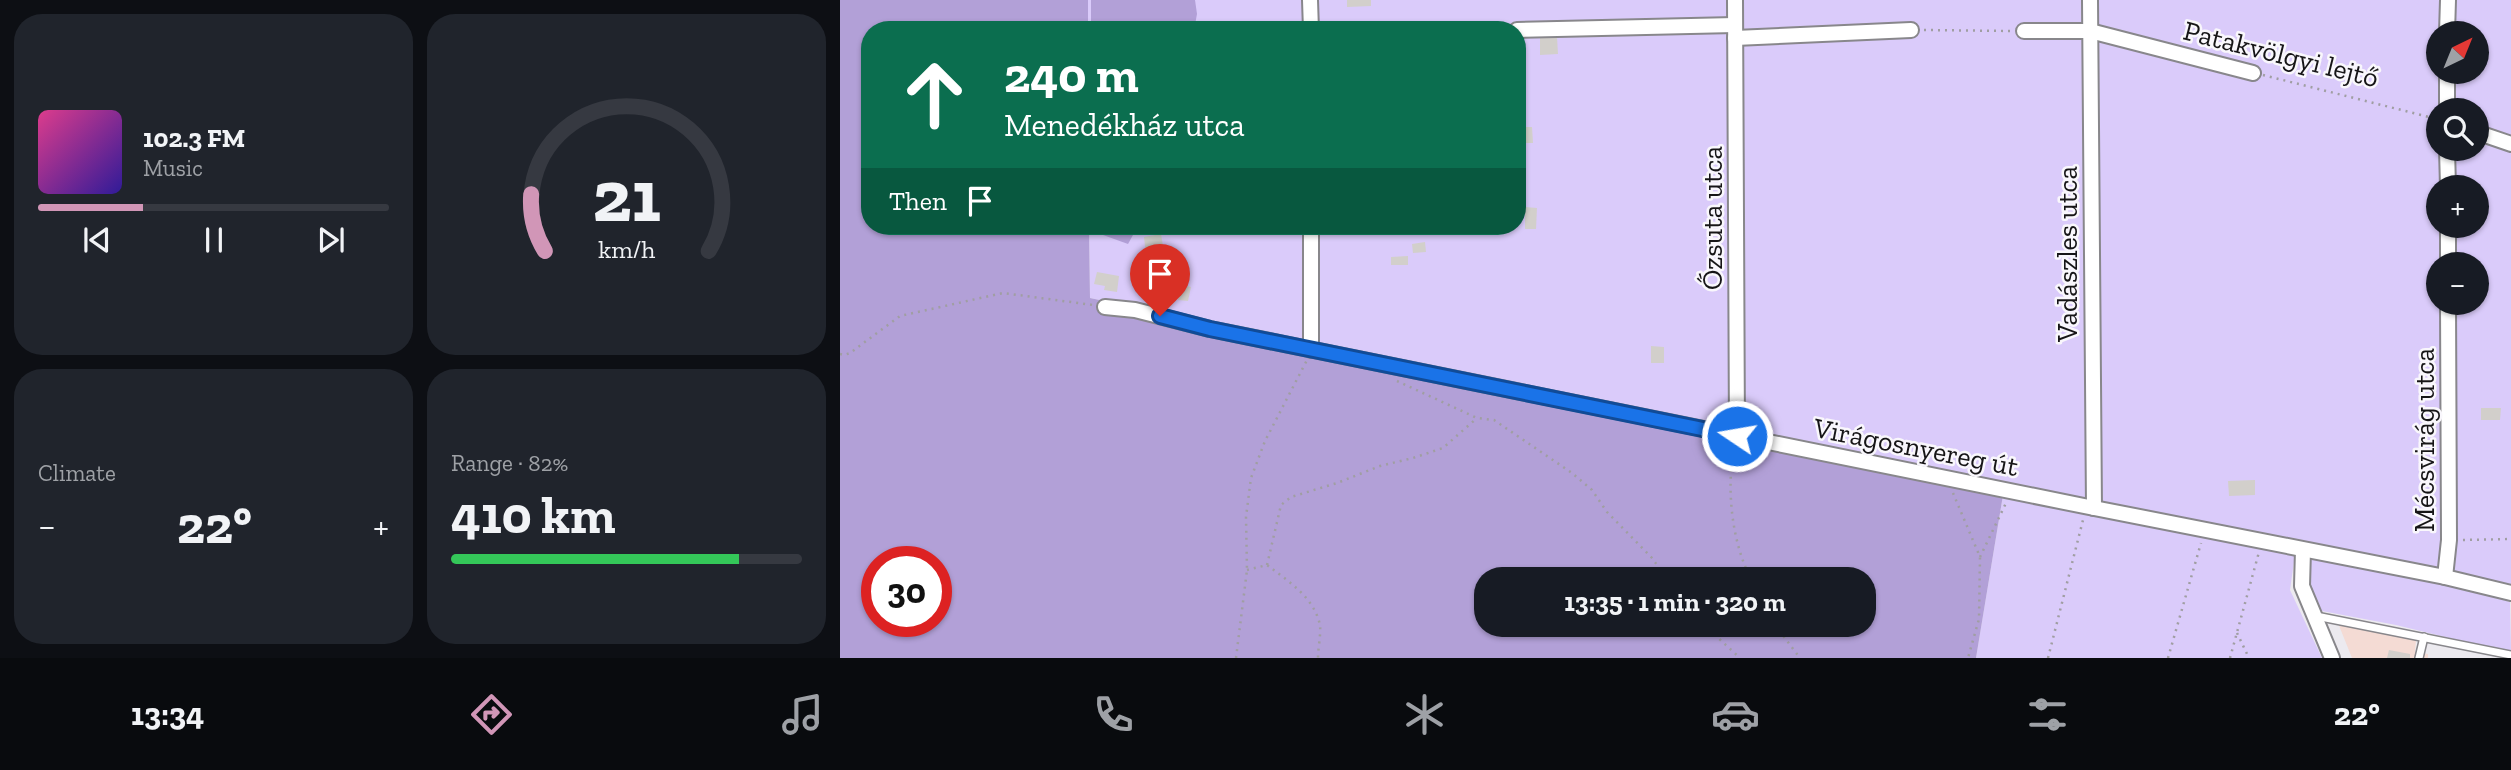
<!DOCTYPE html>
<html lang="en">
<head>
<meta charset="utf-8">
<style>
  :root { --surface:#171b24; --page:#20242c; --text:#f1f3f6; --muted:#9ea1a6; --line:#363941; --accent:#d196b7 }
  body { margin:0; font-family:"Zilla Slab",serif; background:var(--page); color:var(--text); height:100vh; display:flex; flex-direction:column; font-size:26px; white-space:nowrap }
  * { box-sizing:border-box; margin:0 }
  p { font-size:23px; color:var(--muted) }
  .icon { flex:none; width:38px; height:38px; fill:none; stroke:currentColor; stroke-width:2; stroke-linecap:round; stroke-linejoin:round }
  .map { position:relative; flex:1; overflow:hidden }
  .sheet { display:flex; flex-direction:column; gap:14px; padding:14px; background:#0d0f14; width:840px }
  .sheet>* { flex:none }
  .top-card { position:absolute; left:21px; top:21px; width:665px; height:214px; border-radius:28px; box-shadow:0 2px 5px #0004; background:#0b6e4f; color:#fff; overflow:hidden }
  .needle { width:46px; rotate:43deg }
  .tools { position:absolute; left:1586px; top:21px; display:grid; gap:14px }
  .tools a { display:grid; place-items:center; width:63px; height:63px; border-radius:50%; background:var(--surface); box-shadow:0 2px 5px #0004; font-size:35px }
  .speed { position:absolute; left:21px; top:546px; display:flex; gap:14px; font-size:35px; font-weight:700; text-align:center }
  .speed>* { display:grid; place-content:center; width:91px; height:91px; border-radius:50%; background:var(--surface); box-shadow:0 2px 5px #0004; line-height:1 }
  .speed .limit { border:10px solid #d22; background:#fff; color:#111 }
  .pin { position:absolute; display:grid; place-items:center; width:60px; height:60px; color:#fff; margin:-72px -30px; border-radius:50% 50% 50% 0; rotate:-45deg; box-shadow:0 0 7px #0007 }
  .pin .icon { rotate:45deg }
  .me { position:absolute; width:77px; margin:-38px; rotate:282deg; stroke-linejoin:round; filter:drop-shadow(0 0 5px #0008) }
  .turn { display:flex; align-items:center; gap:24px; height:147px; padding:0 28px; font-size:32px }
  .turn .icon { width:91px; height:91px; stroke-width:2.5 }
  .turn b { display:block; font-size:49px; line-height:60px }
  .then { display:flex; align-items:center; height:66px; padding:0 28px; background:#0003; gap:14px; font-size:26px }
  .big { font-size:52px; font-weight:800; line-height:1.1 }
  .sheet .widget { flex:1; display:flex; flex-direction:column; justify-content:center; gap:10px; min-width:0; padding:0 24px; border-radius:28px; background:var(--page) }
  .sheet .dial { align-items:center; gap:0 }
  .dial svg { height:182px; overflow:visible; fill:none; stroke:var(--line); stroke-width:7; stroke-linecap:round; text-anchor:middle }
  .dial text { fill:var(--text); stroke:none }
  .song { display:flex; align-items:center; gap:21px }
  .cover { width:84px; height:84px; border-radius:10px; background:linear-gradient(135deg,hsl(330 70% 55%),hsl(250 70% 35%)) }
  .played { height:7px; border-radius:4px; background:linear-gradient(90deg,var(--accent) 30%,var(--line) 30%) }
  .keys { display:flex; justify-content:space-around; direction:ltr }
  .heat { display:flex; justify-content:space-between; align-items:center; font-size:38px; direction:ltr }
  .charge { height:10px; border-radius:5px; background:linear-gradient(90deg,#34c759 82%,var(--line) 0) }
  .sheet .tiles { flex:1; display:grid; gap:14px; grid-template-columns:repeat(2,1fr) }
  .trip { position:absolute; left:634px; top:567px; width:402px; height:70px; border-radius:28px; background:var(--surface); box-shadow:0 2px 5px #0004; font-weight:800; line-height:70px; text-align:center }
  .tab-bar { display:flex; height:112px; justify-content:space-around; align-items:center; background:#090b0e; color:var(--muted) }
  .tab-bar .icon { width:49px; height:49px }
  .tab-bar .on { color:var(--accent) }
  .tab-bar b { font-size:32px; color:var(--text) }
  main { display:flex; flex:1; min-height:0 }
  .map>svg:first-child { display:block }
  .industrial { fill:#f4dbd4 }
  .green { fill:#dacbfa; fill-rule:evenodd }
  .forest { fill:#b2a0d7; fill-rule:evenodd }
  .building { fill:#d2cfcb }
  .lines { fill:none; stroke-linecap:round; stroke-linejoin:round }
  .lane-casing { stroke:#88878b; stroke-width:10 }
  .street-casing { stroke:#88878b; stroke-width:18 }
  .path { stroke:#a09ea2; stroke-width:2.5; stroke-dasharray:2 5; stroke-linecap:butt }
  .lane { stroke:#fff; stroke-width:7 }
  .street { stroke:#fff; stroke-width:14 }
  .route-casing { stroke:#114b97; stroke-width:18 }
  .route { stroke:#1a73e8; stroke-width:12 }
  .labels { text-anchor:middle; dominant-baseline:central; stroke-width:5; stroke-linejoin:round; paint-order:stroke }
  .street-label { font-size:28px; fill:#161517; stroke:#f9f7fc }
</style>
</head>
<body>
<main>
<section class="sheet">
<div class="tiles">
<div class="widget">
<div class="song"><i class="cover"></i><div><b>102.3 FM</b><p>Music</p></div></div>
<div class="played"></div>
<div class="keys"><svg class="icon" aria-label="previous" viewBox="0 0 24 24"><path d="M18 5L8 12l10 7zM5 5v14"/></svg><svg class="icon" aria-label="pause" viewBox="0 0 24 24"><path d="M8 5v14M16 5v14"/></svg><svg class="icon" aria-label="next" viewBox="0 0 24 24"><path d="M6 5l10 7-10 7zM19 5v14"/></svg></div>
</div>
<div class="widget dial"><svg viewBox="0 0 100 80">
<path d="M14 69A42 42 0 1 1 86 69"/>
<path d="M14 69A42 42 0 0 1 8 44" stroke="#d196b7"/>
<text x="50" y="56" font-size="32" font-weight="700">21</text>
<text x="50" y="72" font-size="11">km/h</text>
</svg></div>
<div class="widget"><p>Climate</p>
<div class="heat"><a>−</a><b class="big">22°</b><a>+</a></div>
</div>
<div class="widget"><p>Range · 82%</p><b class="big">410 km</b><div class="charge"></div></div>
</div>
</section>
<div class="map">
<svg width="1671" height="658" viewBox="0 0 1671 658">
  <rect width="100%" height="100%" fill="#eceaef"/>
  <path class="industrial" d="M 1498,623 L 1576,639 L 1575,652 L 1588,654 L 1588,658 L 1512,658 Z"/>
  <g class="green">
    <path d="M 248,0 L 1671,0 L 1671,584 L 1457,540 L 1450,590 L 1482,658 L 1136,658 L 1164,489 L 250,298 L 249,226 L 677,226 L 677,30 L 248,30 ZM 1598,33 L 1636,33 L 1636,72 L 1598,72 ZM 1598,110 L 1636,110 L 1636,149 L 1598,149 ZM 1598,187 L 1636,187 L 1636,226 L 1598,226 ZM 1598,264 L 1636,264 L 1636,303 L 1598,303 Z"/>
    <path d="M 1479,558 L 1640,592 L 1670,602 L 1671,653 L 1556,625 L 1482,611 C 1467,597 1468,579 1469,560 Z"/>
  </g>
  <g class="forest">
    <path d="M 0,0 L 248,0 L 248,30 L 30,30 L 30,226 L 249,226 L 250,298 L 1164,489 L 1136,658 L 0,658 ZM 37,562 L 96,562 L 96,621 L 37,621 ZM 646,579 L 1024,579 L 1024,625 L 646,625 Z"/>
    <path d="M 251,0 L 355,0 L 357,14 L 354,30 L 251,30 Z"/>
    <path d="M 252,226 L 298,226 L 288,244 L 252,231 Z"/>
  </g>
  <g class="building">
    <path d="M 507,0 L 531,0 L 531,6 L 507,7 Z"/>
    <path d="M 717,37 L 718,54 L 700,55 L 700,38 Z"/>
    <path d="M 681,127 L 692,127 L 693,143 L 681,143 Z"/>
    <path d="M 685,207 L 697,208 L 696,229 L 685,229 Z"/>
    <path d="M 321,234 L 324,252 L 306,255 L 304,237 Z"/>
    <path d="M 585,242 L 586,252 L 573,253 L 572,244 Z"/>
    <path d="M 568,256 L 568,265 L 551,265 L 551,257 Z"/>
    <path d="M 257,272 L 279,276 L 277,292 L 264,290 L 265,286 L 254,284 Z"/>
    <path d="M 342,285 L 351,287 L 348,301 L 338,300 Z"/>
    <path d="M 811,346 L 824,347 L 824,363 L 811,363 Z"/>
    <path d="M 1641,408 L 1661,408 L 1660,420 L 1641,420 Z"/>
    <path d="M 1415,480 L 1415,495 L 1389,496 L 1388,481 Z"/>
    <path d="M 1549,650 L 1570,654 L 1570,658 L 1547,658 Z"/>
  </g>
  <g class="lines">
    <defs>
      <g id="lane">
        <path d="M 1476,616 L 1671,655"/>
        <path d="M 1579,658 L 1584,637"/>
      </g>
      <g id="street">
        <path d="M 470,0 L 471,30"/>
        <path d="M 895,0 L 897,436"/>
        <path d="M 1250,0 L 1254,508"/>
        <path d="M 677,30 L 895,25"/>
        <path d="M 1184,31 L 1250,31 L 1413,73"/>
        <path d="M 1607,33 L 1608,0"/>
        <path d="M 895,38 L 1071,30"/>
        <path d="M 1607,110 L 1607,72"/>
        <path d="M 1636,132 L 1671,144"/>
        <path d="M 1607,149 L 1608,187"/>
        <path d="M 471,226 L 471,350"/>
        <path d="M 1608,226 L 1608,264"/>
        <path d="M 265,307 L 295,310 L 370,329 L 1254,508 L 1605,577 L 1671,593"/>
        <path d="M 1463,550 L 1462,586 L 1492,658"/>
        <path d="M 1605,577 L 1609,540 L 1608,303"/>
      </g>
    </defs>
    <use href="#lane" class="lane-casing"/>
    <use href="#street" class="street-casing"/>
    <g class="path">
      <path d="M 1084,30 L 1172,31"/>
      <path d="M 1423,75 L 1597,119"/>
      <path d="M 0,354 L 4,355 L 10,353 L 60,316 L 163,293 L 253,305"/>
      <path d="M 557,381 L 637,418 L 654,420 L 732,473 L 752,490 L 767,512 L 812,558 L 827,579"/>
      <path d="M 894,449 C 886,489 892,543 911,579"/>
      <path d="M 1113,493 L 1140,557 L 1139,619 L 1128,658"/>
      <path d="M 1623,540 L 1671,539"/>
      <path d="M 1140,557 L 1166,503"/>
      <path d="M 427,565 L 441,505 L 451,497 L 497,483 L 540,466 L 573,458 L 603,448 L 637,418"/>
      <path d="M 407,570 L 427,565 C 448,581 474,597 480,625 C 481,635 478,648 478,658"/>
      <path d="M 864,625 L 900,658"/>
      <path d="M 935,625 L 960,658"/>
      <path d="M 1397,633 L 1409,658"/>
      <path d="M 396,658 L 407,570 L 406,517 L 411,478 L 425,441 L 467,360"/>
      <path d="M 1208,658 L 1243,520"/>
      <path d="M 1328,658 L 1361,543"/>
      <path d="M 1390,658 L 1419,552"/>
    </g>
    <use href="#lane" class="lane"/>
    <use href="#street" class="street"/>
  </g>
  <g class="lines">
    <defs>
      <path id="route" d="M 320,316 L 370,329 L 897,436"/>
    </defs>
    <use href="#route" class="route-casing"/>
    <use href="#route" class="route"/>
  </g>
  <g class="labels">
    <g class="street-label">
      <text transform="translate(1441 54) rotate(14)">Patakvölgyi lejtő</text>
      <text transform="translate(872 218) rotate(-90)">Őzsuta utca</text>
      <text transform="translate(1227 254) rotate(-90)">Vadászles utca</text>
      <text transform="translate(1584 440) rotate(-90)">Mécsvirág utca</text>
      <text transform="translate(1076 447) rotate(11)">Virágosnyereg út</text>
    </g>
  </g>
</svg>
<div class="tools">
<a><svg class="needle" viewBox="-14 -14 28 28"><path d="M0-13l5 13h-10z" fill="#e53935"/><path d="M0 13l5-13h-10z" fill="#9ea1a6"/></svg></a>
<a><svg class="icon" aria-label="search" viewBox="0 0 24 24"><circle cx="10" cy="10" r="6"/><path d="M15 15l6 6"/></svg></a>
<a>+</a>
<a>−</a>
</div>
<div class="speed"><div class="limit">30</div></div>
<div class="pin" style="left:320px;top:316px;background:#d93025"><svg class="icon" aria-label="arrive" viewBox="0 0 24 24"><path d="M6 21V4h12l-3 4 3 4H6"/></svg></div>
<svg class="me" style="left:897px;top:436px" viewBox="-20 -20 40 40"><circle r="17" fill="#1a73e8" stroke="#fff" stroke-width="3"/><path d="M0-11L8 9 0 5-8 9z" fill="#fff"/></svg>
<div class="trip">13:35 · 1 min · 320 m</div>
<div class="top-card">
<div class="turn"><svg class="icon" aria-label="ahead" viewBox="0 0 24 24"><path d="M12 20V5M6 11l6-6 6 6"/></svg><div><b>240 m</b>Menedékház utca</div></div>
<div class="then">Then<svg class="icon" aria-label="arrive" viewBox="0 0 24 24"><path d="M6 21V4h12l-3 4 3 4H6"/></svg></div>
</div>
</div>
</main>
<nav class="tab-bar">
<b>13:34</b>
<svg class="icon on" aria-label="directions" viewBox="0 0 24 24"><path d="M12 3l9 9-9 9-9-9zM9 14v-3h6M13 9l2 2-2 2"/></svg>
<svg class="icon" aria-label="music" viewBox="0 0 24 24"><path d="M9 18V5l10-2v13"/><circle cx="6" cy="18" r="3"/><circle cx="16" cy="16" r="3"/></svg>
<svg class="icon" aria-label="phone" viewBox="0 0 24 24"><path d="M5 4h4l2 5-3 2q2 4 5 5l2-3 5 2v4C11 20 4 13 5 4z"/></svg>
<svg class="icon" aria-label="climate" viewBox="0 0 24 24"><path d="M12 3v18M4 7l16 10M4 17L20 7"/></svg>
<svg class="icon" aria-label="car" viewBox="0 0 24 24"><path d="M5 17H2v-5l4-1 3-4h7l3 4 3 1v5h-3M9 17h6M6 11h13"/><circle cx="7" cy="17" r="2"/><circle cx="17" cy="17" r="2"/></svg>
<svg class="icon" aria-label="filters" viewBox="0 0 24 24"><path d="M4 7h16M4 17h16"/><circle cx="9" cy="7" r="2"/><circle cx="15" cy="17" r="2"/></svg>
<b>22°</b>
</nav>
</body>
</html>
